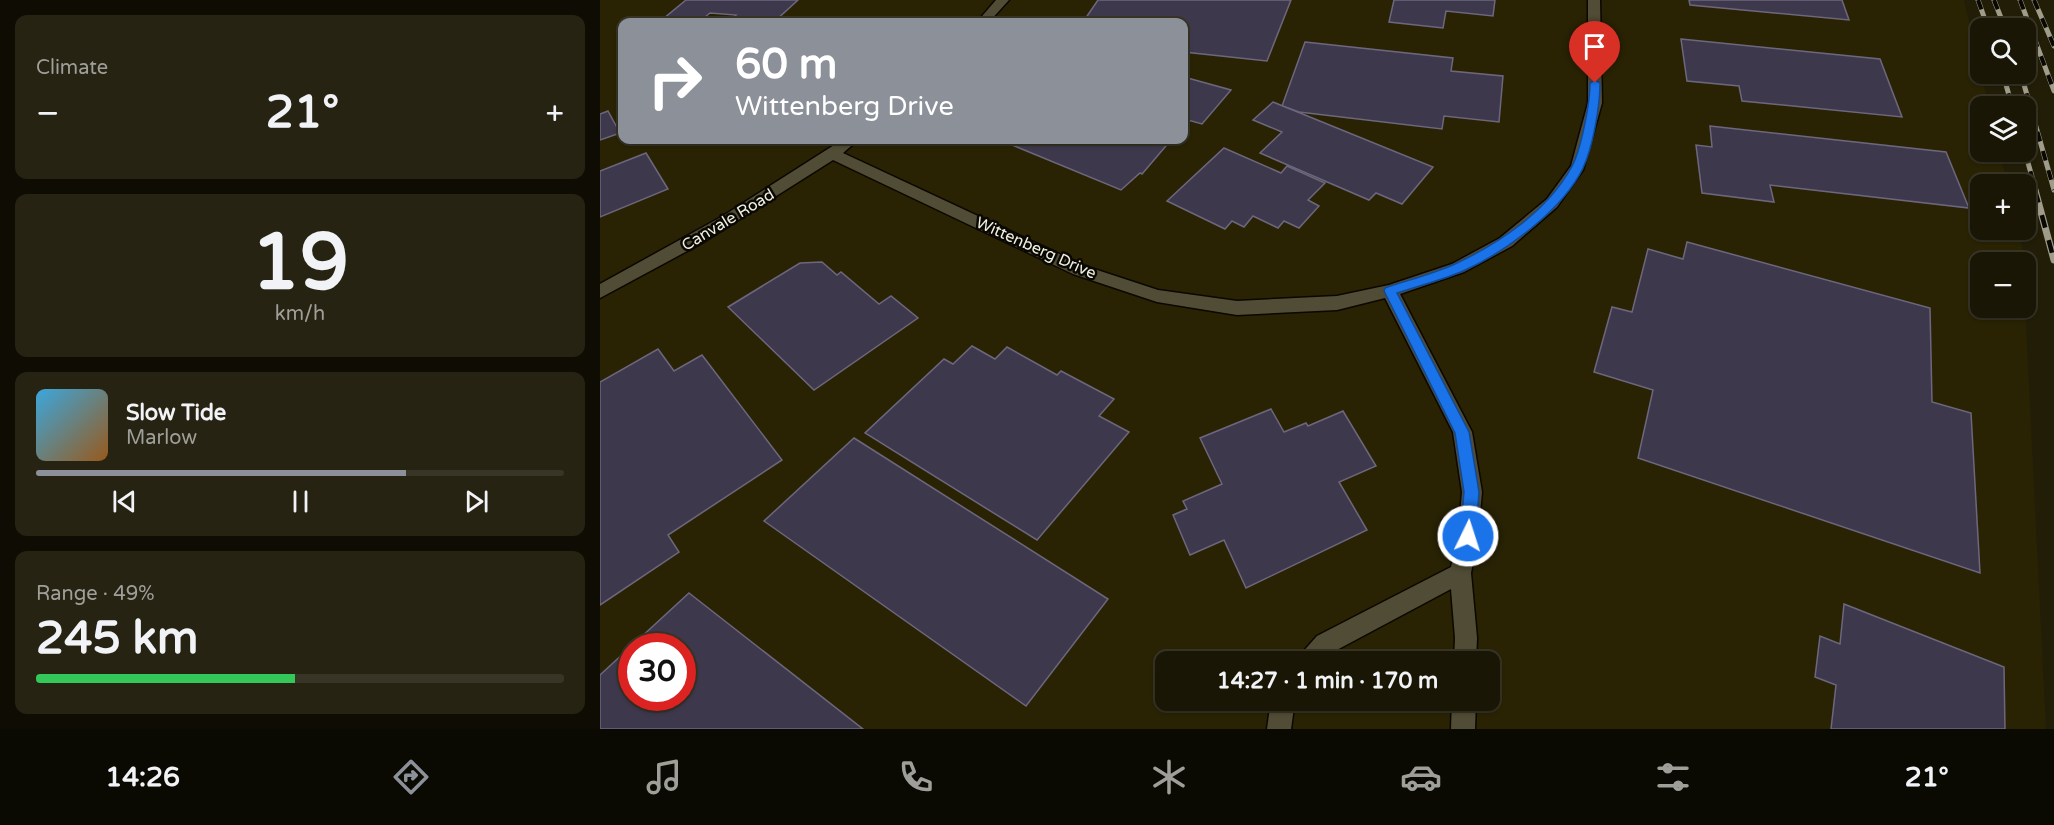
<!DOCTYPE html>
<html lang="en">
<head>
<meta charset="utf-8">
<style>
  :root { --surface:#1a1605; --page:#272313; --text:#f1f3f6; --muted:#9f9f9a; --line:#383527; --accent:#8c9099 }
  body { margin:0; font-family:"Varela Round",sans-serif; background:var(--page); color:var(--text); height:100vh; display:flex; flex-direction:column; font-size:22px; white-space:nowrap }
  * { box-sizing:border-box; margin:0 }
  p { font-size:20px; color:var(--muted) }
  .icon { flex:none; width:33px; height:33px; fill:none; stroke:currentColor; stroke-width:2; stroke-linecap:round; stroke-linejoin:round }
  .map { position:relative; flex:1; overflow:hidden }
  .drawer { display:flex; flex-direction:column; gap:15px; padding:15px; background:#0e0c03; width:600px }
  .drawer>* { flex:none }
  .hud { position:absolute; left:18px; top:18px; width:570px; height:126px; border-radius:12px; box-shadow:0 2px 4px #0004,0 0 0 2px var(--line); background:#8c9099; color:#fff; overflow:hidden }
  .controls { position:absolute; left:1370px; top:18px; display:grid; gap:12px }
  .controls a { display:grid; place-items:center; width:66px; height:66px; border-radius:12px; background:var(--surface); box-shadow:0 2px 4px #0004,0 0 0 2px var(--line); font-size:30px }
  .speed { position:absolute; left:18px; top:633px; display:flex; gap:12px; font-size:30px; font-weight:700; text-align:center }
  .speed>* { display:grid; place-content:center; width:78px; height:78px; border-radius:50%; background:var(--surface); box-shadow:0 2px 4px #0004,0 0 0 2px var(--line); line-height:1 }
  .speed .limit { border:9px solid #d22; background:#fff; color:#111 }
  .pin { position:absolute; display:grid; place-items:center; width:51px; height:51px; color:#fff; margin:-62px -26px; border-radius:50% 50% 50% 0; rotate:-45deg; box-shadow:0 0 6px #0007 }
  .pin .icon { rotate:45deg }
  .me { position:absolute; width:66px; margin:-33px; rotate:4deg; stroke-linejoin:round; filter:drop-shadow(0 0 4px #0008) }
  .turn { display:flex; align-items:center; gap:21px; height:126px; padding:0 18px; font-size:27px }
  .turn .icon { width:78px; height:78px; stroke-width:2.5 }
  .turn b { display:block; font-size:42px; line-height:51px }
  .big { font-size:45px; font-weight:800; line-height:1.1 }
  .drawer .card { flex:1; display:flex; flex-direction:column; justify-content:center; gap:9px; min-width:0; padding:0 21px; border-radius:12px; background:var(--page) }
  .drawer .dial { align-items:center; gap:0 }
  .dial b { font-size:78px; line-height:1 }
  .song { display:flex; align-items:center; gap:18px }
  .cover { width:72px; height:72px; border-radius:9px; background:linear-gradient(135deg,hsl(200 70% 55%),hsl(30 70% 35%)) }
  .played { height:6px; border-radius:3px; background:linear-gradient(90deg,var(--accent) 70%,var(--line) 70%) }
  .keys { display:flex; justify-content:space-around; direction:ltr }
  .heat { display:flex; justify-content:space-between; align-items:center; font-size:33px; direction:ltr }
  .charge { height:9px; border-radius:4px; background:linear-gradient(90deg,#34c759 49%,var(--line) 0) }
  .trip { position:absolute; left:555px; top:651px; width:345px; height:60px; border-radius:12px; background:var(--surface); box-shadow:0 2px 4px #0004,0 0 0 2px var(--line); font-weight:800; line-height:60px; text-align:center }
  .menu { display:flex; height:96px; justify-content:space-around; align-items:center; background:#0a0902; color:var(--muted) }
  .menu .icon { width:42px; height:42px }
  .menu .current { color:var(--accent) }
  .menu b { font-size:27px; color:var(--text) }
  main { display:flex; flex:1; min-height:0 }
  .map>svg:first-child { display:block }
  .built { fill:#292304; fill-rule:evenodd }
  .building { fill:#3e384d; stroke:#6d677e; stroke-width:1.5; fill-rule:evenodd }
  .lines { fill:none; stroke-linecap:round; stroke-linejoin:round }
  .street-casing { stroke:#0c0700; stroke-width:3 }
  .street { fill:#514c35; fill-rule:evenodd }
  .rail-far1-casing { stroke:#9f9c8a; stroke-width:5 }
  .rail-casing { stroke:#9f9c8a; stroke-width:7 }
  .rail-far1 { stroke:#0a0802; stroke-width:4; stroke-dasharray:10; stroke-linecap:butt }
  .rail { stroke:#0a0802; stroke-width:4.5; stroke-dasharray:13; stroke-linecap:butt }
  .route { fill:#1a73e8; stroke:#114b97; stroke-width:1.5 }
  .labels { text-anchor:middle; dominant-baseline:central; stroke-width:5; stroke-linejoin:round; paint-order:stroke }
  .street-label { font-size:16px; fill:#f2f0e2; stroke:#0a0802 }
</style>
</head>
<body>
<main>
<section class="drawer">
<div class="card"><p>Climate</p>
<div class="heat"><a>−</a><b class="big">21°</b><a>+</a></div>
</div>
<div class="card dial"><b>19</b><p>km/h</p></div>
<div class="card">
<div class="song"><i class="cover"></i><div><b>Slow Tide</b><p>Marlow</p></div></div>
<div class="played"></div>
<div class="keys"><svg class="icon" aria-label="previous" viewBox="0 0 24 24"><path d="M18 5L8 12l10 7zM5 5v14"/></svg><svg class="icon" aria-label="pause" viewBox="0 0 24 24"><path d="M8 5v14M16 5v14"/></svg><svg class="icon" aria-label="next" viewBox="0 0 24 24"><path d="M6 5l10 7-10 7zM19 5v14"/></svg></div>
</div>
<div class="card"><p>Range · 49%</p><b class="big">245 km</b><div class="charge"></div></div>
</section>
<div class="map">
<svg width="1454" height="729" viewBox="0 0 1454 729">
  <rect width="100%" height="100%" fill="#221d07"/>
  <path class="built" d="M 0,0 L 1364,0 L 1389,106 L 1380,106 L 1380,152 L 1400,152 L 1407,184 L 1380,184 L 1380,230 L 1418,230 L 1422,247 L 1423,262 L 1380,262 L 1380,308 L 1425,308 L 1425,306 L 1446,729 L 0,729 ZM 22,22 L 584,22 L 584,140 L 22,140 ZM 32,646 L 82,646 L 82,698 L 32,698 ZM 566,662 L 890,662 L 890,700 L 566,700 Z"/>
  <g class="building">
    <path d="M 86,0 L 198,0 L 174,22 L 128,22 L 136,15 L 110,13 L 99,22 L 63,19 Z"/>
    <path d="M 498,0 L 691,0 L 667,61 L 584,52 L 584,22 L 483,22 Z"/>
    <path d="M 794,0 L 895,0 L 893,16 L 846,11 L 843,28 L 789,22 Z"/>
    <path d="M 1089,0 L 1242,0 L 1249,20 L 1090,5 Z"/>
    <path d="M 1081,39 L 1280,59 L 1302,117 L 1142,101 L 1139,86 L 1087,81 Z"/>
    <path d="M 705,42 L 853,58 L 851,71 L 903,76 L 899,122 L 844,116 L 842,129 L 699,112 L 682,106 Z"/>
    <path d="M 584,77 L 631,90 L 602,124 L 588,120 L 584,125 Z"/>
    <path d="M 673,102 L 833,167 L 802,204 L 776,193 L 769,200 L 660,153 L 682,132 L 653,120 Z"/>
    <path d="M 8,111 L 20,133 L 0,140 L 0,114 Z"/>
    <path d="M 1110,126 L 1346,152 L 1369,208 L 1170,185 L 1174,202 L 1102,193 L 1096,145 L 1112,147 Z"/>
    <path d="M 400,140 L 571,140 L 542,174 L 540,173 L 521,190 Z"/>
    <path d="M 624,148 L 681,173 L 687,166 L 725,183 L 708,200 L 719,206 L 699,228 L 684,221 L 678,228 L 653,216 L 644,227 L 632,221 L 625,229 L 567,201 Z"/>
    <path d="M 46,153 L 68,189 L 0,217 L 0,171 Z"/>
    <path d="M 1087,242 L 1330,308 L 1332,402 L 1371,413 L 1380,573 L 1038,458 L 1053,390 L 994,372 L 1012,307 L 1032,312 L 1048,249 L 1083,259 Z"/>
    <path d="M 222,262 L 237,275 L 241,272 L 279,304 L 291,296 L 318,318 L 214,390 L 128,307 L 200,263 Z"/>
    <path d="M 372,346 L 395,359 L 407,347 L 457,375 L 461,371 L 514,399 L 499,416 L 529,432 L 437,540 L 265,433 L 344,359 L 353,364 Z"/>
    <path d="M 58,349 L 74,371 L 102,355 L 182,460 L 68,535 L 79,552 L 0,605 L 0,382 Z"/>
    <path d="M 671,409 L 684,432 L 706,423 L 708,426 L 743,411 L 776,466 L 739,482 L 767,530 L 646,588 L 624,540 L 590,555 L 573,515 L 587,509 L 583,501 L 622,484 L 600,438 Z"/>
    <path d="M 254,438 L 508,599 L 426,706 L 164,521 Z"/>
    <path d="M 89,593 L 263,729 L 0,729 L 0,675 ZM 32,646 L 82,646 L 82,698 L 32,698 Z"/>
    <path d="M 1244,604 L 1404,667 L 1405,729 L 1231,729 L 1236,685 L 1215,677 L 1220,636 L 1240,644 Z"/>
  </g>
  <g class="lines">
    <defs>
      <g id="street">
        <path d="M 396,0 L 409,0 L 389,22 L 377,22 Z"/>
        <path d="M 988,0 L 1000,0 L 1002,103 L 983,170 L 957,207 L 912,246 L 864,272 L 800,294 L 872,432 L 882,492 L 878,536 L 871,573 L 877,638 L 876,662 L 854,662 L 855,638 L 851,589 L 733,652 L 725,662 L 698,662 L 701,654 L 717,636 L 851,567 L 858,536 L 862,492 L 853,432 L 785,298 L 737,310 L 637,315 L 557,302 L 473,274 L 233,160 L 102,243 L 0,298 L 0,284 L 123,216 L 242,140 L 258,140 L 243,153 L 485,266 L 558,290 L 637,301 L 737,296 L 789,285 L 852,264 L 900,238 L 947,199 L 971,166 L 988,103 Z"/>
        <path d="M 671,700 L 695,700 L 691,729 L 667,729 Z"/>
        <path d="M 852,700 L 876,700 L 875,729 L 851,729 Z"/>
      </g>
    </defs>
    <use href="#street" class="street-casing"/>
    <use href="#street" class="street"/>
    <defs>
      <g id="rail-far1">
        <path d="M 1378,0 L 1388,28"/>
        <path d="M 1394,0 L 1405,28"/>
        <path d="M 1420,0 L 1454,91"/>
        <path d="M 1434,0 L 1454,46"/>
        <path d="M 1403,74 L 1412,106"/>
        <path d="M 1421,74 L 1454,190"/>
        <path d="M 1425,152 L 1436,191"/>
      </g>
      <path id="rail" d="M 1435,190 L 1454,260"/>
    </defs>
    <use href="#rail-far1" class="rail-far1-casing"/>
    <use href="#rail" class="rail-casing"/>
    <use href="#rail-far1" class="rail-far1"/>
    <use href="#rail" class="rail"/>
  </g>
  <path class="route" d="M 995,80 L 1000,83 C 1000,106 993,147 983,168 C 963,210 904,253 863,271 C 842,280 819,286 797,293 L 869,432 L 879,492 L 876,536 L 874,541 L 868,544 L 863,541 L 860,536 L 864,492 L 855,433 L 784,291 L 785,288 C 808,280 833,274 855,264 C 900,243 947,211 971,168 C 981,151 990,103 990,83 Z"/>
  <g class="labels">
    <g class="street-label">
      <text transform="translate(128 220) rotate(-31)">Canvale Road</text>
      <text transform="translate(436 248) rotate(24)">Wittenberg Drive</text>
    </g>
  </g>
</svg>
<div class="controls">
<a><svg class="icon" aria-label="search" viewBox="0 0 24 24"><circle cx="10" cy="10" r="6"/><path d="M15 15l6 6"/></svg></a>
<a><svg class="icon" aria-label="layers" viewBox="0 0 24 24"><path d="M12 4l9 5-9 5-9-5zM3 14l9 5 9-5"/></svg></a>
<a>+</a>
<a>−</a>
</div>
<div class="speed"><div class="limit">30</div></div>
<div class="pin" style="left:995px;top:83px;background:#d93025"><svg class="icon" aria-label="arrive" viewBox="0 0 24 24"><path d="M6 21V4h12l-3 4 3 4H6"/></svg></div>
<svg class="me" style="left:868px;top:536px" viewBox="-20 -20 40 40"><circle r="17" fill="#1a73e8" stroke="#fff" stroke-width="3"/><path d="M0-11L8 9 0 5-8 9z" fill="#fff"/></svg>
<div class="trip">14:27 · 1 min · 170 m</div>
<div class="hud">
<div class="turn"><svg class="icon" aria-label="right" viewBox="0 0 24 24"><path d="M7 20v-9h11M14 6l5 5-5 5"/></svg><div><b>60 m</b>Wittenberg Drive</div></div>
</div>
</div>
</main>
<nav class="menu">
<b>14:26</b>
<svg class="icon current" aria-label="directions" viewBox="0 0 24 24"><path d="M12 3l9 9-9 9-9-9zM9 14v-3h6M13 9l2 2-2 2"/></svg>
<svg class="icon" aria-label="music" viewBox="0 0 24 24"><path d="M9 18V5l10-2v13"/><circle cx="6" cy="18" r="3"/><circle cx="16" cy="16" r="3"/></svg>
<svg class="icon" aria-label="phone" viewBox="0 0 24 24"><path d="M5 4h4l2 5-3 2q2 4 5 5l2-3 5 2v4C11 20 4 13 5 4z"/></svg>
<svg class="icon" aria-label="climate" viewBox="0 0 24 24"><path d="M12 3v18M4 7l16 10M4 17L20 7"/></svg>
<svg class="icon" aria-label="car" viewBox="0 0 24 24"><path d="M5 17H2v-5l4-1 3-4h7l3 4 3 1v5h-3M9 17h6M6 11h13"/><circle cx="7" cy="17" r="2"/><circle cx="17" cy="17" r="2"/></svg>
<svg class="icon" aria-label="filters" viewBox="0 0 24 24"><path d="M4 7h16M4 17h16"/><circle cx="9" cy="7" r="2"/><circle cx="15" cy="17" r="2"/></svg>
<b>21°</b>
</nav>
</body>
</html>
